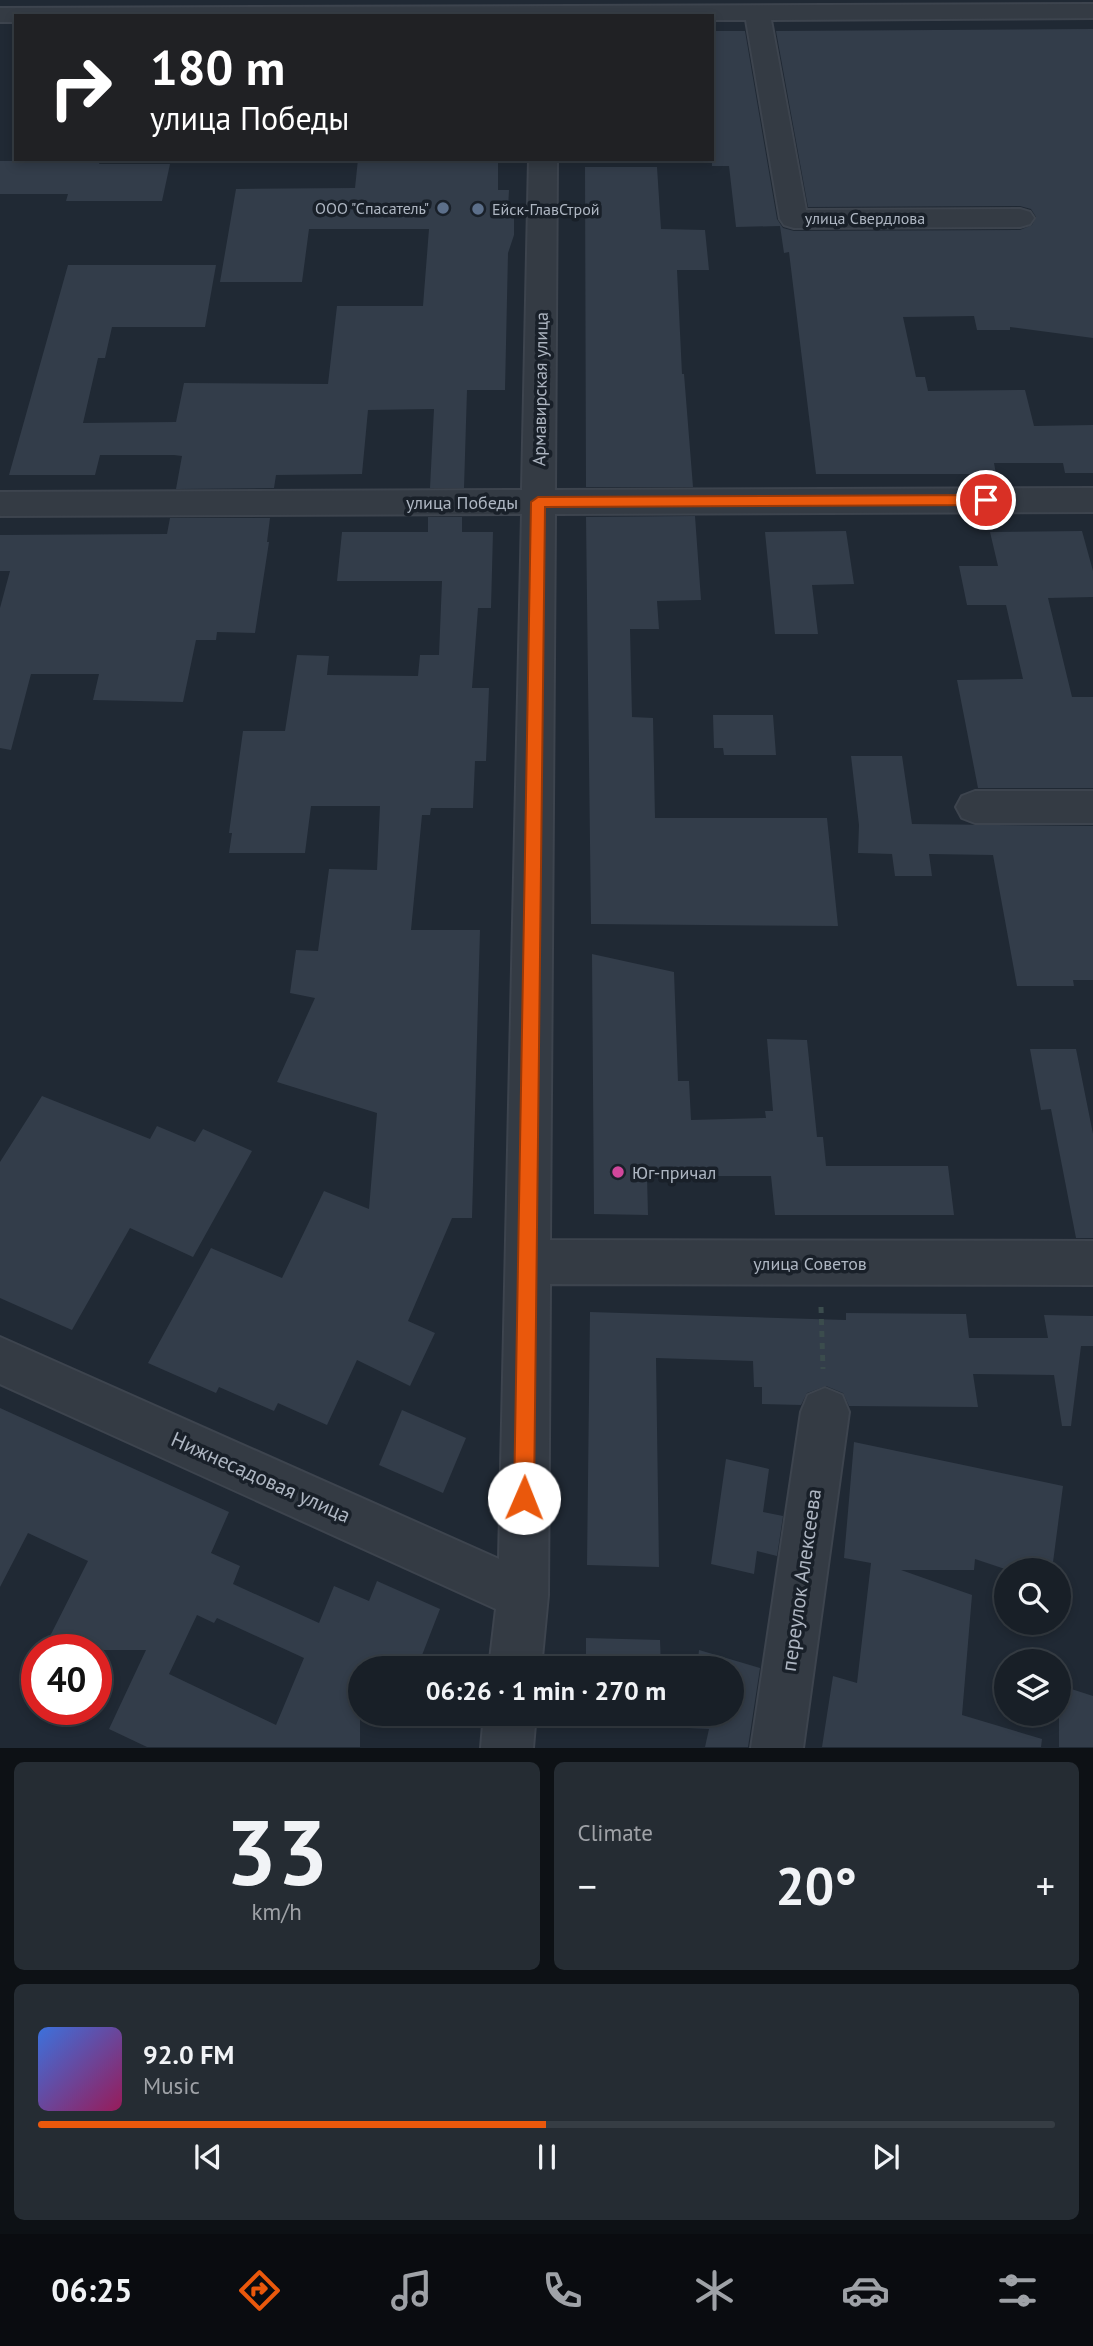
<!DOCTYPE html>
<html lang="en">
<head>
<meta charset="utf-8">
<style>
  :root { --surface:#181f27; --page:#252c33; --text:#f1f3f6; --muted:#9fa2a7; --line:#363d44; --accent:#ea580c }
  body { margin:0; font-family:"PT Sans",sans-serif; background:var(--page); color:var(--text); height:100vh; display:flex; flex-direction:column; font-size:26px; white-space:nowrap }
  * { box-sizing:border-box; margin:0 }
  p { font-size:23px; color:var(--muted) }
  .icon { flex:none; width:38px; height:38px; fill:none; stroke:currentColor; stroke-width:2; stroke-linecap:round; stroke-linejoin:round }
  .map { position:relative; height:1748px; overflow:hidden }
  .side { display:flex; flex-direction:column; gap:14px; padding:14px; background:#0d1115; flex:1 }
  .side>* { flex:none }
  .guide { position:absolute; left:14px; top:14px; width:700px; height:147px; border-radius:0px; box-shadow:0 4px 10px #0003,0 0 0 2px var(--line); background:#202124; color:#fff; overflow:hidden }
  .fabs { position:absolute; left:994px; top:1558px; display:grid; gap:14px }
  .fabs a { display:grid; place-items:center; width:77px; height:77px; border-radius:50%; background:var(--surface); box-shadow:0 4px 10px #0003,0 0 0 2px var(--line); font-size:35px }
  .speed { position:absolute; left:21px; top:1634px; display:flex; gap:14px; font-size:35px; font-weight:700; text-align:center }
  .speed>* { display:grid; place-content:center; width:91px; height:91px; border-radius:50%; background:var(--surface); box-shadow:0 4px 10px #0003,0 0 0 2px var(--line); line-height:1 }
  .speed .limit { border:10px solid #d22; background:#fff; color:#111 }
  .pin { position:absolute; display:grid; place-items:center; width:60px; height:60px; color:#fff; margin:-30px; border:4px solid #fff; border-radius:50%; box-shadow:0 2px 7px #0007 }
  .me { position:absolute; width:77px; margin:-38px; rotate:1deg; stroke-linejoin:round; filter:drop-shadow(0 0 5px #0008) }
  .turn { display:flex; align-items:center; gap:24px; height:147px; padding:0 21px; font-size:32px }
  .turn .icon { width:91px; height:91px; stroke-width:2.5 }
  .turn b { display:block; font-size:49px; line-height:60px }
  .big { font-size:52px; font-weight:600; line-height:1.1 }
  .side .card { flex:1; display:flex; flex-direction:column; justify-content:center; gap:10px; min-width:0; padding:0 24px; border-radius:10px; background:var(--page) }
  .side .dial { align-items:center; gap:0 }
  .dial b { font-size:91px; line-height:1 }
  .song { display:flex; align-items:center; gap:21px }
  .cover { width:84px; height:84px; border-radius:10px; background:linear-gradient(135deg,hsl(220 70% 55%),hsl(330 70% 35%)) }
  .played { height:7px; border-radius:4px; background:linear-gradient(90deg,var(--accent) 50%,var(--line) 50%) }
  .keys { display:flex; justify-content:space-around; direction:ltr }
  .heat { display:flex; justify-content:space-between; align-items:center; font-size:38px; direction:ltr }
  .side .tiles { flex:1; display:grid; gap:14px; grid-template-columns:1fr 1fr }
  .card:last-child { grid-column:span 2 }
  .trip { position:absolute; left:348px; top:1656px; width:396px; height:70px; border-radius:35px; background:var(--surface); box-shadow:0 4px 10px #0003,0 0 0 2px var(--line); font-weight:600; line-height:70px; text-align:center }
  .tabs { display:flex; height:112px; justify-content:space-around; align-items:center; background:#0a0c10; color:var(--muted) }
  .tabs .icon { width:49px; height:49px }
  .tabs .current { color:var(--accent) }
  .tabs b { font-size:32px; color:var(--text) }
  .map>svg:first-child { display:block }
  .building { fill:#333d4a; fill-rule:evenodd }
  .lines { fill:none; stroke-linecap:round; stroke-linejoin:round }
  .minor-casing { stroke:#3d444e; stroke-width:4 }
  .path { stroke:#3b4c4d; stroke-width:5; stroke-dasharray:6 6; stroke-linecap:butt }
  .minor { fill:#343b44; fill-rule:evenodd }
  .route { fill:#ea580c; stroke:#983908; stroke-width:2 }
  .service-dot { fill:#5c6f8a; stroke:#192029; stroke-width:2.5 }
  .hotel-dot { fill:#d1479c; stroke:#192029; stroke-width:2.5 }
  .labels { text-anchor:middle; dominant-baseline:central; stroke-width:7; stroke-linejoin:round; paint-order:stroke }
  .far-poi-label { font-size:16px; fill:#aeb6c2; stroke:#192029; text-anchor:end }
  .far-street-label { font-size:16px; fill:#aeb6c2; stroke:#192029 }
  .street-label { font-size:18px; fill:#aeb6c2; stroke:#192029 }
  .poi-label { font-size:18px; fill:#aeb6c2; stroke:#192029; text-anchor:start }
  .near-street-label { font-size:21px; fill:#aeb6c2; stroke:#192029 }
</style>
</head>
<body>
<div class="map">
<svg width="1093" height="1748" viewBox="0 0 1093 1748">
  <rect width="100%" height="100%" fill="#202934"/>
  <g class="building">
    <path d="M 1093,29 L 1093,338 L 1010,327 L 1010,330 L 977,330 L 974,316 L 903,317 L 916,377 L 925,377 L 928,391 L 1025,390 L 1034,426 L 1093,425 L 1093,473 L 1065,473 L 1063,463 L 994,463 L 996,474 L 816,474 L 789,252 L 784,253 L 780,226 L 736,227 L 729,166 L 712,166 L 712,31 L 745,31 L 777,219 L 783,228 L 794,231 L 1020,230 L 1032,225 L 1036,217 L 1031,209 L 1020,206 L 808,207 L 776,31 Z"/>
    <path d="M 358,159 L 498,159 L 498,190 L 509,190 L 508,209 L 514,209 L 514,235 L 508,253 L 505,390 L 467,390 L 464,488 L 430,488 L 434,409 L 368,410 L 362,474 L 276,475 L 274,488 L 176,489 L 182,456 L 174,455 L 100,455 L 95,475 L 9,475 L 68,265 L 216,265 L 205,327 L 112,327 L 105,358 L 98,358 L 83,423 L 176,422 L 184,383 L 328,384 L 337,306 L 423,306 L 429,229 L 309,229 L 302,282 L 220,282 L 236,189 L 355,188 Z"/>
    <path d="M 0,161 L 100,161 L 99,164 L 170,164 L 162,201 L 66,201 L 68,194 L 0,194 Z"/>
    <path d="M 585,167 L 657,167 L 661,229 L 705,230 L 709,270 L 677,270 L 682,374 L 684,374 L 693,487 L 586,487 Z"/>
    <path d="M 695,516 L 701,600 L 657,601 L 659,629 L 630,629 L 632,717 L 653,718 L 655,818 L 827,818 L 838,926 L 591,924 L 586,517 Z"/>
    <path d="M 428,517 L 462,517 L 462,532 L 493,532 L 491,608 L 478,608 L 472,688 L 489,688 L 486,761 L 475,761 L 473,808 L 431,808 L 430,815 L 422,815 L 411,930 L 480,930 L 472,1218 L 452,1218 L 408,1321 L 435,1333 L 410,1386 L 357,1360 L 327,1425 L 278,1403 L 274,1411 L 219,1387 L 216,1393 L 148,1363 L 211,1248 L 282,1278 L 324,1191 L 369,1209 L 377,1113 L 277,1082 L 315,998 L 290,993 L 296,950 L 318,951 L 329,869 L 377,870 L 380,806 L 311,806 L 305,853 L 229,853 L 232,833 L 229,833 L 243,731 L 285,731 L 297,655 L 329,656 L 327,675 L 418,676 L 420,655 L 439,655 L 442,581 L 337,581 L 342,532 L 428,532 Z"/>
    <path d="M 170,518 L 270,518 L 267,542 L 269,542 L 255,633 L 217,632 L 216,640 L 196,640 L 183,702 L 93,700 L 99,674 L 31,674 L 11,750 L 0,748 L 0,608 L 10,571 L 0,571 L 0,535 L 167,534 Z"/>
    <path d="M 846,531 L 854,584 L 812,585 L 818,634 L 775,634 L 765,532 Z"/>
    <path d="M 1082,531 L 1093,571 L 1093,597 L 1048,598 L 1072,697 L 1093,697 L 1093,788 L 978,788 L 957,680 L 1023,679 L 1006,605 L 967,605 L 959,566 L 998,566 L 990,532 Z"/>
    <path d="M 713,715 L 773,715 L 776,755 L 724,755 L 723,748 L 714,748 Z"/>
    <path d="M 851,756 L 902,756 L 912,824 L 1093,826 L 1093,980 L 1073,980 L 1074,986 L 1017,986 L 993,855 L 929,854 L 932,876 L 895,876 L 892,854 L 858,853 L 859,825 Z"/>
    <path d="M 592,954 L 674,972 L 678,1081 L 689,1081 L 691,1120 L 766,1118 L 765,1111 L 773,1111 L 767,1039 L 807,1040 L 817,1137 L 823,1137 L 826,1166 L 948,1166 L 954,1215 L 775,1215 L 771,1176 L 647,1176 L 648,1215 L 594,1214 Z"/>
    <path d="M 1030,1049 L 1076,1049 L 1093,1134 L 1093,1238 L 1076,1238 L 1051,1109 L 1041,1110 Z"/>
    <path d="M 42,1096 L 150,1139 L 157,1126 L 195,1142 L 203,1129 L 252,1151 L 193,1257 L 130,1228 L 72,1330 L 0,1298 L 0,1162 Z"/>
    <path d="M 590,1312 L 846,1320 L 846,1313 L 966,1314 L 969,1338 L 1048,1338 L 1044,1315 L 1093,1316 L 1093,1346 L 1081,1346 L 1071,1426 L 1062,1426 L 1054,1375 L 973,1374 L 978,1407 L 849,1406 L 843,1393 L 826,1386 L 807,1393 L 801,1405 L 762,1404 L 762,1387 L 754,1387 L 753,1361 L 656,1358 L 659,1567 L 587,1565 Z"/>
    <path d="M 0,1408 L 229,1512 L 211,1553 L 240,1566 L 233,1584 L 319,1623 L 334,1586 L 369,1601 L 377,1581 L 440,1609 L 417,1668 L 360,1668 L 360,1747 L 147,1747 L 109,1729 L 146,1650 L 43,1650 L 88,1561 L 28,1533 L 0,1587 ZM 197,1615 L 214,1623 L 217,1618 L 304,1658 L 276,1725 L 169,1674 Z"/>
    <path d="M 402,1410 L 466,1438 L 443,1493 L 379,1465 Z"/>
    <path d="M 854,1442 L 1063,1486 L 1052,1570 L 1008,1570 L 975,1559 L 974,1570 L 901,1570 L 972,1595 L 962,1715 L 1042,1739 L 1041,1747 L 822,1747 L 833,1676 L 857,1683 L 871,1563 L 844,1558 Z"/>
    <path d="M 726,1459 L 769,1469 L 763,1512 L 783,1516 L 777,1556 L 757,1551 L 754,1574 L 711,1564 Z"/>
    <path d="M 586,1638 L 660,1640 L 661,1668 L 586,1668 Z"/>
    <path d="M 699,1650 L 760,1668 L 748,1747 L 705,1747 L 709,1729 L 688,1728 L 690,1713 L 732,1713 L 732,1668 L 697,1668 Z"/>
    <path d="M 1059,1685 L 1093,1696 L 1093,1747 L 1059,1747 Z"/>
    <path d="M 585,1713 L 662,1713 L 662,1727 L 584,1723 Z"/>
  </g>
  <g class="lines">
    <defs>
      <g id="minor">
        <path d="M 1093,4 L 1093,18 L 771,20 L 806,210 L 1020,209 L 1030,212 L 1034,218 L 1030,224 L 1020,227 L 794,228 L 784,225 L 780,219 L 746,20 L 712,20 L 712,16 L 16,16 L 16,22 L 0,22 L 0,8 Z"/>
        <path d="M 529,159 L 557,159 L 555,490 L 1093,488 L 1093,512 L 555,514 L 550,1240 L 1093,1241 L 1093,1285 L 550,1284 L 548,1595 L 541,1668 L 489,1668 L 496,1609 L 0,1384 L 0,1337 L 499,1559 L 522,514 L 0,516 L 0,492 L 522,490 Z"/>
        <path d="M 975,791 L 1093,791 L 1093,823 L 975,823 L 962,818 L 956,807 L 962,796 Z"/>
        <path d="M 825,1388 L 842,1395 L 849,1412 L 803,1748 L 751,1748 L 801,1412 L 808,1395 Z"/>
        <path d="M 484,1713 L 536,1713 L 533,1748 L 481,1748 Z"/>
      </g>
    </defs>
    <use href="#minor" class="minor-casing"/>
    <path class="path" d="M 821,1307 L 823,1369"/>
    <use href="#minor" class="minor"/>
  </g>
  <path class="route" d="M 986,495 L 993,500 L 986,505 L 545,507 L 534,1498 L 531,1505 L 524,1508 L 517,1505 L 514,1498 L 531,502 L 538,497 Z"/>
  <g class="service-dot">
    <circle cx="443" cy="208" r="7"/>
    <circle cx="478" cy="209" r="7"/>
  </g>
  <circle class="hotel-dot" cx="618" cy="1172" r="7"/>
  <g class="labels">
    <g class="far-poi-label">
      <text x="429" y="208">ООО "Спасатель"</text>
      <text x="492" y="209" text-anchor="start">Ейск-ГлавСтрой</text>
    </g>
    <g class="far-street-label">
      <text x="865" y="218">улица Свердлова</text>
    </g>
    <g class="street-label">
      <text transform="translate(540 389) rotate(-89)">Армавирская улица</text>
      <text x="462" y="502">улица Победы</text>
      <text x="810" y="1263">улица Советов</text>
    </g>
    <g class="poi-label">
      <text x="632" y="1172">Юг-причал</text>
    </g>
    <g class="near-street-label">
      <text transform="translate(261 1477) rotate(24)">Нижнесадовая улица</text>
      <text transform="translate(801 1580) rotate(-82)">переулок Алексеева</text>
    </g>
  </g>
</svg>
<div class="fabs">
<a><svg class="icon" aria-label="search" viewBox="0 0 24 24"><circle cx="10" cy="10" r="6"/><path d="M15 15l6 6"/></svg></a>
<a><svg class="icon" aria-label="layers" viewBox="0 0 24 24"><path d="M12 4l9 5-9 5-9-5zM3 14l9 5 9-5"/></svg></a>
</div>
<div class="speed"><div class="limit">40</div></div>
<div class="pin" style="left:986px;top:500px;background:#d93025"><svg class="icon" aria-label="arrive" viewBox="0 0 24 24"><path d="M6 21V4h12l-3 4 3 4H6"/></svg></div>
<svg class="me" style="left:524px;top:1498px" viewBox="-20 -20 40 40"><circle r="19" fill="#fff"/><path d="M0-13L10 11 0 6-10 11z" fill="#ea580c"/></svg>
<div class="trip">06:26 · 1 min · 270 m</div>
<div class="guide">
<div class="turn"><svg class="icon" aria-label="right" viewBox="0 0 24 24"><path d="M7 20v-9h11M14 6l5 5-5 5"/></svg><div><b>180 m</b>улица Победы</div></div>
</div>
</div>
<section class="side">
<div class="tiles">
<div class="card dial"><b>33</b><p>km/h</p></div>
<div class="card"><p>Climate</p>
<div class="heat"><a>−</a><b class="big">20°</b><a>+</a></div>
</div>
<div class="card">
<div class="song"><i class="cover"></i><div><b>92.0 FM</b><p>Music</p></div></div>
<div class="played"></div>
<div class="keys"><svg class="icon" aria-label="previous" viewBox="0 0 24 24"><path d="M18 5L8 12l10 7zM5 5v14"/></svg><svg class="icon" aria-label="pause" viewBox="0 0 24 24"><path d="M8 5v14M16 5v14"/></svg><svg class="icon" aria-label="next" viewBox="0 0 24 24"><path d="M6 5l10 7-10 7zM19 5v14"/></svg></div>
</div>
</div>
</section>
<nav class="tabs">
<b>06:25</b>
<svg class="icon current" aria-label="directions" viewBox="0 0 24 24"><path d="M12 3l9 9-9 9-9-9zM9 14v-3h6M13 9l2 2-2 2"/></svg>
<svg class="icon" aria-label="music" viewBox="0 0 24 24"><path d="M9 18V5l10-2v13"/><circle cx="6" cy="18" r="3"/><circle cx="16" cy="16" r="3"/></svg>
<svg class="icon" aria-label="phone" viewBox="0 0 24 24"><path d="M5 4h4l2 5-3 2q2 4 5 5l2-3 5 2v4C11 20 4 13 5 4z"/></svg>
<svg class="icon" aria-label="climate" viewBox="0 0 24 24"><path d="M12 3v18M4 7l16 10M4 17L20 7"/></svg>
<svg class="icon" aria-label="car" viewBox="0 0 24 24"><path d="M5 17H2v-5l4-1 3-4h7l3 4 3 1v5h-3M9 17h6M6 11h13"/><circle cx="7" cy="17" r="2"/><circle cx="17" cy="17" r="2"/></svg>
<svg class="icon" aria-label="filters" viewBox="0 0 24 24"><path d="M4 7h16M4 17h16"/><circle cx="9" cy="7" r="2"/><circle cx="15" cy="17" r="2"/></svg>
</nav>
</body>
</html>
